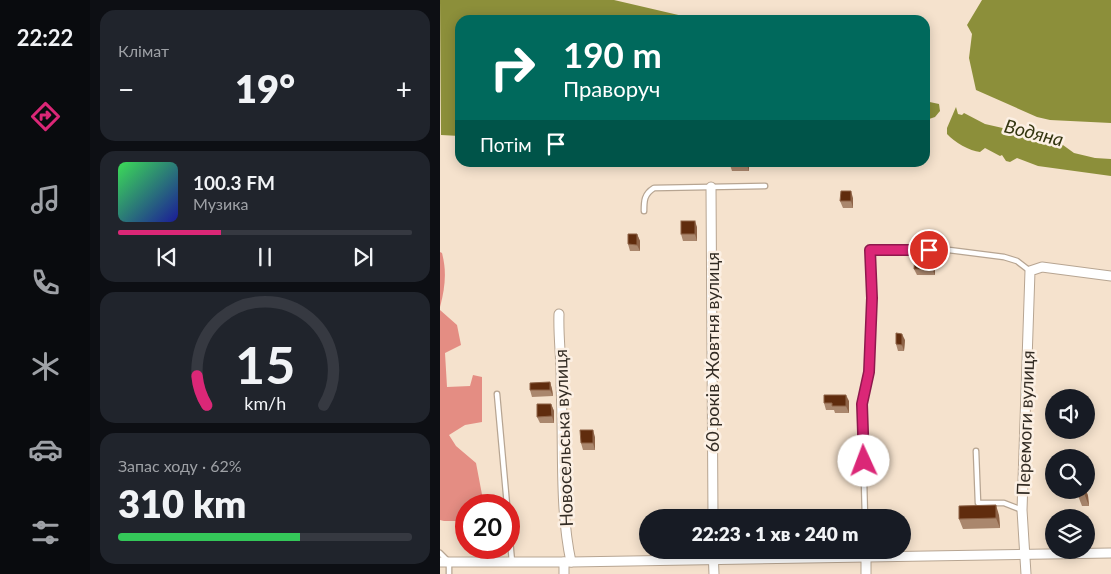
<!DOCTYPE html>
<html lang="uk">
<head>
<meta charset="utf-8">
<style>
  :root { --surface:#171b24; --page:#20242c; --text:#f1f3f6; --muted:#9ea1a6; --line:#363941; --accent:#db2777 }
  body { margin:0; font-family:Lato,sans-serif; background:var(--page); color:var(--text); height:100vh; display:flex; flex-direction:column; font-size:19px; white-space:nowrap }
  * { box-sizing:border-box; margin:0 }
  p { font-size:16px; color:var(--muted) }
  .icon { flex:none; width:28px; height:28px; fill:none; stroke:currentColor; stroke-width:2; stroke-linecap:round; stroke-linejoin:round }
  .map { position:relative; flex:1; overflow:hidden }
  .details { display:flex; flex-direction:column; gap:10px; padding:10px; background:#0d0f14; width:350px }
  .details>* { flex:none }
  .guide { position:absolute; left:15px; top:15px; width:475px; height:152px; border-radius:15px; box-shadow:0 2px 12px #0003; background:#00695c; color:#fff; overflow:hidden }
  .tools { position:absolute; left:605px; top:389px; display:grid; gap:10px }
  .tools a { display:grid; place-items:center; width:50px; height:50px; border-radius:50%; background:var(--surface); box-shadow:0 2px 12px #0003; font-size:25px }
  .speed { position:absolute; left:15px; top:494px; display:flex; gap:10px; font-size:25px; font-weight:700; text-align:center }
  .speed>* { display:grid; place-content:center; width:65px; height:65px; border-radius:50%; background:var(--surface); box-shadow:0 2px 12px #0003; line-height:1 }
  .speed .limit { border:8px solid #d22; background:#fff; color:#111 }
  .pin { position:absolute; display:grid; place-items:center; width:42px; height:42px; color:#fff; margin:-21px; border:2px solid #fff; border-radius:50%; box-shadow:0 1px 5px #0007 }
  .me { position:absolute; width:55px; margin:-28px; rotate:358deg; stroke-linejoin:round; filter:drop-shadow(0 0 4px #0008) }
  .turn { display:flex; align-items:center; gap:18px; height:105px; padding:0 25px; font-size:22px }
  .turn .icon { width:65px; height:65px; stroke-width:2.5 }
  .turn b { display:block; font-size:35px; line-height:42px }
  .then { display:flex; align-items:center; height:48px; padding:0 25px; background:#0003; gap:10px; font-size:19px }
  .big { font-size:38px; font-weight:800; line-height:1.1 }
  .details .widget { flex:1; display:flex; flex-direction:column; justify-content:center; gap:8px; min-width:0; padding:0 18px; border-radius:15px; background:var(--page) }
  .details .dial { align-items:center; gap:0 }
  .dial svg { height:130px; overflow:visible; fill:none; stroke:var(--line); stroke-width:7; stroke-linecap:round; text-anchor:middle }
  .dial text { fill:var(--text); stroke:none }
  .song { display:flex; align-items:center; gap:15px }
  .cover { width:60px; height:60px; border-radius:8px; background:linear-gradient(135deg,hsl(130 70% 55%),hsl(240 70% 35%)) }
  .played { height:5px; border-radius:2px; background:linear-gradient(90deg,var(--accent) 35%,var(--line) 35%) }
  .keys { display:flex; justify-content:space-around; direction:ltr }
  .heat { display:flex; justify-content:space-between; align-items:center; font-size:28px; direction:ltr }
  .charge { height:8px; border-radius:4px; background:linear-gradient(90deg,#34c759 62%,var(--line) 0) }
  .trip { position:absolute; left:199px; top:509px; width:272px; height:50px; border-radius:25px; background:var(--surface); box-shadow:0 2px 12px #0003; font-weight:800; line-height:50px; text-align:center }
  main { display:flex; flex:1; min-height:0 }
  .dock { display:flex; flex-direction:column; width:90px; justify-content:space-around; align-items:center; background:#090b0e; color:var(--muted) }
  .dock .icon { width:35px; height:35px }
  .dock .on { color:var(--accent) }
  .dock b { font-size:22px; color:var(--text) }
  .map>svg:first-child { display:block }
  .forest { fill:#e48d83 }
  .water { fill:#8c8f3a }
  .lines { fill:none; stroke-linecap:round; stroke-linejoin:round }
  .lane-casing { stroke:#b7a592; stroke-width:7 }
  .street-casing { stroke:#b7a592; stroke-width:11 }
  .lane { stroke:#fff; stroke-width:4.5 }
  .street { stroke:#fff; stroke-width:9 }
  .wall { fill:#aa876d }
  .shaded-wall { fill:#8d6347 }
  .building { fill:#602c0d; stroke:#8d6347 }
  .route-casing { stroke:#8e194d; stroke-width:12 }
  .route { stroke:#db2777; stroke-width:9 }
  .labels { text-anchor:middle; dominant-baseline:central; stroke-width:5; stroke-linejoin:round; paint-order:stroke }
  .street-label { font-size:18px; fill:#332c24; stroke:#fcf0e4 }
  .water-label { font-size:19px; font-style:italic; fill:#343611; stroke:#fcf0e4 }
</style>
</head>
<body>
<main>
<nav class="dock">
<b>22:22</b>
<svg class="icon on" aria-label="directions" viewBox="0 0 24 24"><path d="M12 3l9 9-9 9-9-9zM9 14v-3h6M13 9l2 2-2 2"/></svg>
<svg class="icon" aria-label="music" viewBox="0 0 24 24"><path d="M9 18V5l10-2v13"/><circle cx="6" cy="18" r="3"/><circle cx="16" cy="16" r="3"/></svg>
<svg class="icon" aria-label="phone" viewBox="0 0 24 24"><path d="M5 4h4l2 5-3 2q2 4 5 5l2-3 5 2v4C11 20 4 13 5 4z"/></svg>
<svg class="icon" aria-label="climate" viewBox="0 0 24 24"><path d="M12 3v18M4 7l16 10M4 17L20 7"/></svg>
<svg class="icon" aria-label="car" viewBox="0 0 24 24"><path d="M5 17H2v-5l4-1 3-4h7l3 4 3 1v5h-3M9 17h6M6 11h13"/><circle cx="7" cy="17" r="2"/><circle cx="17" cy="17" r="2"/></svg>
<svg class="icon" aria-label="filters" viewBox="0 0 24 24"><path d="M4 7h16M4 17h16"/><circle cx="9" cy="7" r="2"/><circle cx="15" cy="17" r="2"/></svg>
</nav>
<section class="details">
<div class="widget"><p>Клімат</p>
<div class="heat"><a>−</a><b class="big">19°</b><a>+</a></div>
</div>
<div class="widget">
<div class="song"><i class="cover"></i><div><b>100.3 FM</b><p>Музика</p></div></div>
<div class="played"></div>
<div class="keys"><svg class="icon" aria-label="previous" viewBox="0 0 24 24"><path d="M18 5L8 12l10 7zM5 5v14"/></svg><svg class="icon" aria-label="pause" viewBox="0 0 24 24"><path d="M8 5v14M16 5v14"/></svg><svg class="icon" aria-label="next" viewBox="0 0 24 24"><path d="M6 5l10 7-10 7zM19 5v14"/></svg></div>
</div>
<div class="widget dial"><svg viewBox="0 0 100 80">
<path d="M14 69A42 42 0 1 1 86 69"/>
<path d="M14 69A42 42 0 0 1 8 51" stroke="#db2777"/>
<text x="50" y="56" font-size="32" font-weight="700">15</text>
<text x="50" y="72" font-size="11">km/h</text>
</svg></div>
<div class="widget"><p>Запас ходу · 62%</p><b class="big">310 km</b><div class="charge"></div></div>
</section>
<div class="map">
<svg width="671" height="574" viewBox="0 0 671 574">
  <rect width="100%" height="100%" fill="#f5e2cd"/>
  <g class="forest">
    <path d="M 0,252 L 2,253 C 7,272 5,288 0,307 Z"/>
    <path d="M 0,310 L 17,325 L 21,345 L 5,353 L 7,387 L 30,386 L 33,375 L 42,377 L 42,422 L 25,425 L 9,435 L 16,446 L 36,463 L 44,505 L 26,505 L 26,521 L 4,521 L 0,520 Z"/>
  </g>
  <g class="water">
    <path d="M 0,0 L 174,0 L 247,17 L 248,20 L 20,20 L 20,136 L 1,135 Z"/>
    <path d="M 542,0 L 671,0 L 671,123 L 610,120 L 597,117 L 536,90 L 529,58 L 532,34 L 527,25 Z"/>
    <path d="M 485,101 L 499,104 L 500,111 L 495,117 L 486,120 Z"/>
    <path d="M 516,107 L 518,114 L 522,115 L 524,113 L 545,124 L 616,140 L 634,153 L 655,158 L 671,159 L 671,176 L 598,166 L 577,158 L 570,162 L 566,161 L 562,155 L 560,156 L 545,148 L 540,152 C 530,151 514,142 507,134 L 507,128 Z"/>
  </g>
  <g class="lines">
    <defs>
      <g id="lane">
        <path d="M 204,211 C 204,201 204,194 214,188 L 325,186"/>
        <path d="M 57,394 L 67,505"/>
        <path d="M 536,451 L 538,503 L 564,503 L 582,510"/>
        <path d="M 425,518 L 422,404 L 429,372 L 432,297 L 430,250 L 509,250 L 564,257 L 577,261 L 590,271"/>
        <path d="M 69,528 L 72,562"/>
        <path d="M 0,553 L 9,562 L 9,574"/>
      </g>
      <g id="street">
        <path d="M 271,187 L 273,518"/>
        <path d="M 119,314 C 118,338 122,362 121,386 C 124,445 119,505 131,562"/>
        <path d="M 273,550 L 274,574"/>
        <path d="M 426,558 L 426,574"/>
        <path d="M 0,562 L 131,562 L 671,553"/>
        <path d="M 124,562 L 124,574"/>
        <path d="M 586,574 L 582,510 L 590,271 L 602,267 L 671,276"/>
      </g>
    </defs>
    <use href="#lane" class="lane-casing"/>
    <use href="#street" class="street-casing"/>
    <use href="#lane" class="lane"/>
    <use href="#street" class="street"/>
  </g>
  <g class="wall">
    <path d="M 289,162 L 309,162 L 309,171 L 292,171 Z"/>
    <path d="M 413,198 L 413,208 L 403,208 L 400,201 Z"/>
    <path d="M 257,227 L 257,241 L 243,241 L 241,234 Z"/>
    <path d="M 197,234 L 200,241 L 200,251 L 190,251 L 188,244 Z"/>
    <path d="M 495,262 L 495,275 L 477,275 L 474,269 Z"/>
    <path d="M 465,340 L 464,351 L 458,351 L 456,344 Z"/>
    <path d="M 110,382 L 112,389 L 113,396 L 92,397 L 90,390 Z"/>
    <path d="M 409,401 L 409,413 L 395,413 L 394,410 L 386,410 L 384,403 Z"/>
    <path d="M 111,404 L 114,411 L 114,423 L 100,423 L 97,417 Z"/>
    <path d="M 155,437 L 155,450 L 143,450 L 141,443 Z"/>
    <path d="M 637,490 L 646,490 L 648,496 L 649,506 L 642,506 L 637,493 Z"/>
    <path d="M 559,515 L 560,528 L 523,529 L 519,519 Z"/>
  </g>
  <g class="shaded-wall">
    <path d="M 306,162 L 309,162 L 309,171 Z"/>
    <path d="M 411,191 L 413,198 L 413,208 L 411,201 Z"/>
    <path d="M 255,221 L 257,227 L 257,241 L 255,234 Z"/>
    <path d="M 197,234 L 200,241 L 200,251 L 197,245 Z"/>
    <path d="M 492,256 L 495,262 L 495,275 L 492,269 Z"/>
    <path d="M 462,334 L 465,340 L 464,351 L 462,345 Z"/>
    <path d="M 110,382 L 112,389 L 113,396 L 110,390 Z"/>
    <path d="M 406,395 L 409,401 L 409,413 L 406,406 Z"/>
    <path d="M 111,404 L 114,411 L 114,423 L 112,416 Z"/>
    <path d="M 153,430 L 155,437 L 155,450 L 153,443 Z"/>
    <path d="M 644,490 L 646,490 L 648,496 L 649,506 L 644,493 Z"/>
    <path d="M 556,505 L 559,515 L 560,528 L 556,518 Z"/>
  </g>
  <g class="building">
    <path d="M 401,191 L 411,191 L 411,201 L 400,201 Z"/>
    <rect x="241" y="221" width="14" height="13"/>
    <path d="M 188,234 L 197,234 L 197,245 L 188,244 Z"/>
    <path d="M 475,255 L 492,256 L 492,269 L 474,269 Z"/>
    <path d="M 456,333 L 462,334 L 462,345 L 456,344 Z"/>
    <path d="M 110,382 L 110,390 L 90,390 L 90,383 Z"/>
    <path d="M 384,395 L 406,395 L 406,406 L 392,406 L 392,403 L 384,403 Z"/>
    <path d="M 97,404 L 111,404 L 112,416 L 97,417 Z"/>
    <path d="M 140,430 L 153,430 L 153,443 L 141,443 Z"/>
    <rect x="637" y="490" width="7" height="3"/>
    <path d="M 556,505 L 556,518 L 519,519 L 519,506 Z"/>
  </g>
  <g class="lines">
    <defs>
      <path id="route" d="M 424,461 L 422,404 L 429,372 L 432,298 L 430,250 L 489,250"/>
    </defs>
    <use href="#route" class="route-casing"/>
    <use href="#route" class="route"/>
  </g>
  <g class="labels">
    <g class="street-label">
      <text transform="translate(272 352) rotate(-90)">60 років Жовтня вулиця</text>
      <text transform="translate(585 423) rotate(-88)">Перемоги вулиця</text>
      <text transform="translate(123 438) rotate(-92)">Новосельська вулиця</text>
    </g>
    <g class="water-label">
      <text transform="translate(594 132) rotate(14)">Водяна</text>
    </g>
  </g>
</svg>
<div class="tools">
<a><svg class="icon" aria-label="sound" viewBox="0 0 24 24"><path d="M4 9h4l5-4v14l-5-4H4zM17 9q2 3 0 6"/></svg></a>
<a><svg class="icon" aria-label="search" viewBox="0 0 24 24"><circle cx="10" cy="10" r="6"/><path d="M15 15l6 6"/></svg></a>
<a><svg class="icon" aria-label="layers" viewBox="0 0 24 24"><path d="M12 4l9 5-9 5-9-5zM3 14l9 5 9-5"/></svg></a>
</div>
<div class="speed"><div class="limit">20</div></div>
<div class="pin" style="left:489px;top:250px;background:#d93025"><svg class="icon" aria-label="arrive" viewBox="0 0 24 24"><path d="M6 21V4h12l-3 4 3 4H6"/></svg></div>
<svg class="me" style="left:424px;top:461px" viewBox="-20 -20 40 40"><circle r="19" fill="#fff"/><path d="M0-13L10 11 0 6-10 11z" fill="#db2777"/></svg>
<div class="trip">22:23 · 1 хв · 240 m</div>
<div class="guide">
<div class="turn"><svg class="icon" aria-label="right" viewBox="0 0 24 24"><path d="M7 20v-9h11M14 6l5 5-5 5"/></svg><div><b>190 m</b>Праворуч</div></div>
<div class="then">Потім<svg class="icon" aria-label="arrive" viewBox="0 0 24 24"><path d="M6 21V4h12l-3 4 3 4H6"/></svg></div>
</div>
</div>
</main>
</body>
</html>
